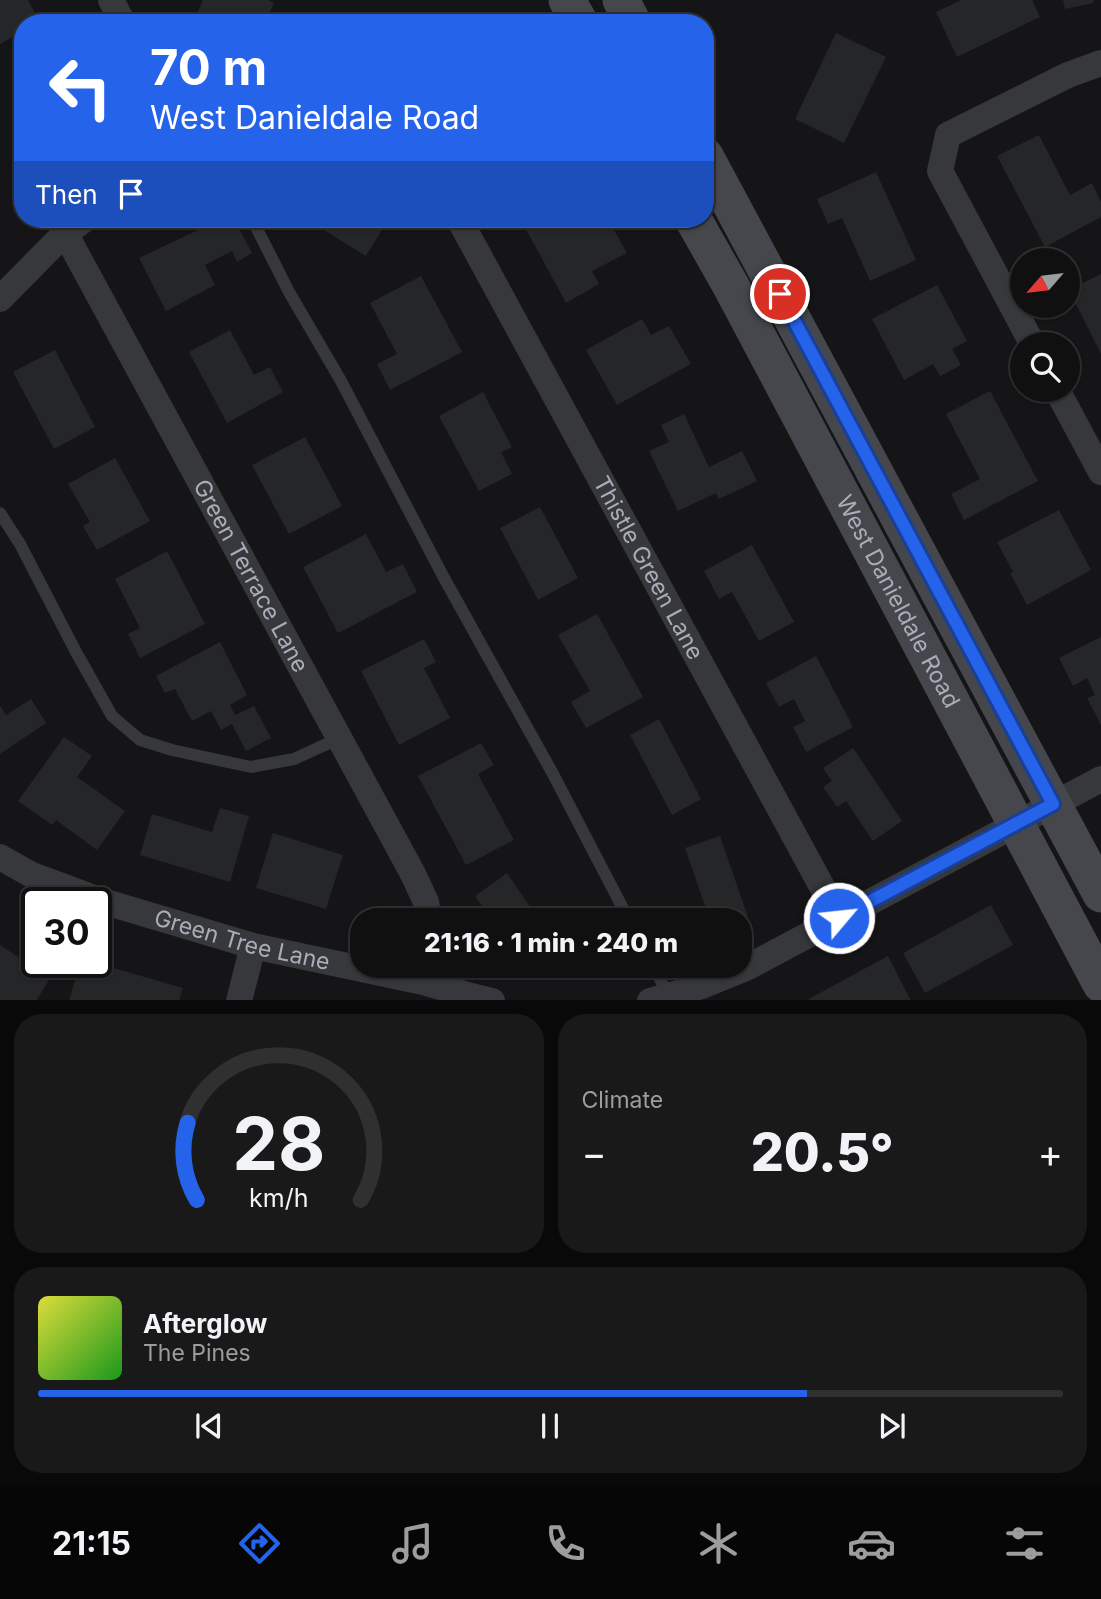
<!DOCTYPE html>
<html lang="en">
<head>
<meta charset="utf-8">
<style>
  :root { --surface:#101011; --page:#19191a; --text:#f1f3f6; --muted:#9c9d9f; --line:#303031; --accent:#2563eb }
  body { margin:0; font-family:Inter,sans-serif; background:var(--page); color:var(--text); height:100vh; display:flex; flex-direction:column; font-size:26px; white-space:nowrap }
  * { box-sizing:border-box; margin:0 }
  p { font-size:23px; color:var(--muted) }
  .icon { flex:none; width:38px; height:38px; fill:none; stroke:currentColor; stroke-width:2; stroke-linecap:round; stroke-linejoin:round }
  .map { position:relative; height:1000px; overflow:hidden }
  .panel { display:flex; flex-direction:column; gap:14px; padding:14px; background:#090909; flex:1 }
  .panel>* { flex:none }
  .hud { position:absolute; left:14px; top:14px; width:700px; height:214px; border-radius:28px; box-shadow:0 2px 5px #0004,0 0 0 2px var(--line); background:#2563eb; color:#fff; overflow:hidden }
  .needle { width:46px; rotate:242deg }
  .controls { position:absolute; left:1010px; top:248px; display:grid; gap:14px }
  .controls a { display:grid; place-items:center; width:70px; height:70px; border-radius:50%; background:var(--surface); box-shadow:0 2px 5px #0004,0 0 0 2px var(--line); font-size:35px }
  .speed { position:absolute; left:21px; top:887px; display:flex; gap:14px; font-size:35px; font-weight:700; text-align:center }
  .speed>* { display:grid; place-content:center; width:91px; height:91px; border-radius:50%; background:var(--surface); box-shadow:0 2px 5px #0004,0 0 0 2px var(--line); line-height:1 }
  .speed .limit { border:4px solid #111; border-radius:10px; background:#fff; color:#111 }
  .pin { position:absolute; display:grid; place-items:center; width:60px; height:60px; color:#fff; margin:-30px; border:4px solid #fff; border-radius:50%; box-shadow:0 2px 7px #0007 }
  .me { position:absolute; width:77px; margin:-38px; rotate:62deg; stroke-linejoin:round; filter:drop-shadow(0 0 5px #0008) }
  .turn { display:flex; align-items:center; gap:24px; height:147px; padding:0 21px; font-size:32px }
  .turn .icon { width:91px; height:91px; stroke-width:2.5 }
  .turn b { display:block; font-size:49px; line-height:60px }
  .then { display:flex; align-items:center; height:66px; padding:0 21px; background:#0003; gap:14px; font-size:26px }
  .big { font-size:52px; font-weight:800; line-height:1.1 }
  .panel .card { flex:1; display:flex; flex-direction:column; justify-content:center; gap:10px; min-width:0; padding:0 24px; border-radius:28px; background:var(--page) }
  .panel .dial { align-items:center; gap:0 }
  .dial svg { height:182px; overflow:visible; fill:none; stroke:var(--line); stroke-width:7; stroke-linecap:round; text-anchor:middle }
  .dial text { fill:var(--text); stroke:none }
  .song { display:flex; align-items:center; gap:21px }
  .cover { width:84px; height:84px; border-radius:10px; background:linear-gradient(135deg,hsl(60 70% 55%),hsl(120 70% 35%)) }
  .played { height:7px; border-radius:4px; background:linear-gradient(90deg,var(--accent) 75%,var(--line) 75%) }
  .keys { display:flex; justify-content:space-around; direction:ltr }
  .heat { display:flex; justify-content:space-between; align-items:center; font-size:38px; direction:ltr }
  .panel .tiles { flex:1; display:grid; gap:14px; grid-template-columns:1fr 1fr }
  .card:last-child { grid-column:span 2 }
  .trip { position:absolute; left:350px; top:908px; width:402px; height:70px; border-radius:28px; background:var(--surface); box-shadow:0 2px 5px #0004,0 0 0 2px var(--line); font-weight:800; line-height:70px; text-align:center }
  .tabs { display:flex; height:112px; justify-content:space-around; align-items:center; background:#060607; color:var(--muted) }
  .tabs .icon { width:49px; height:49px }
  .tabs .on { color:var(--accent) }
  .tabs b { font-size:32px; color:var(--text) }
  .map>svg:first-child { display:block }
  .building { fill:#252628 }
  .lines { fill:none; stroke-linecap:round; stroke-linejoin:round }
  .lane { stroke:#37383c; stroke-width:12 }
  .street { stroke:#37383c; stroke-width:26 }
  .secondary { stroke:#45474c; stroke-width:37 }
  .route-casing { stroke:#184099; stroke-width:18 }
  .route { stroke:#2563eb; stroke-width:12 }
  .labels { text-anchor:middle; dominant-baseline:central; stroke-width:7; stroke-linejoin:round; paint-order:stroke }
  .street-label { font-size:23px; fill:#a8adb7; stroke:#101012 }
</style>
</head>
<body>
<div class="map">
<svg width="1101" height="1001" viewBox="0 0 1101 1001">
  <rect width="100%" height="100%" fill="#151517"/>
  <g class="building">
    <path d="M 0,0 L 28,0 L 40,23 L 23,23 L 23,31 L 0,44 Z"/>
    <path d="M 203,0 L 268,0 L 274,3 L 265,23 L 193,23 Z"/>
    <path d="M 961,0 L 1032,0 L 1040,17 L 957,57 L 936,12 Z"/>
    <path d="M 1063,0 L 1093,0 L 1093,3 L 1065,9 Z"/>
    <path d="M 836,33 L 886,57 L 844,143 L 795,119 Z"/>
    <path d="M 22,114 L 23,114 L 23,150 L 12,146 Z"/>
    <path d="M 1039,135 L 1070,195 L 1092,183 L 1101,202 L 1101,217 L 1045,247 L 997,156 Z"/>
    <path d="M 876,172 L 916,260 L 870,281 L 842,218 L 828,224 L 817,199 Z"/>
    <path d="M 221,219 L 234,219 L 252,253 L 237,262 L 232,251 L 205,265 L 215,285 L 166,311 L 139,258 Z"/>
    <path d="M 306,219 L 372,219 L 384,226 L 366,256 Z"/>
    <path d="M 522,219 L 581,219 L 585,226 L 598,219 L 608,219 L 627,253 L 592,271 L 599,284 L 566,303 L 521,220 Z"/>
    <path d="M 1101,274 L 1101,354 L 1069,290 Z"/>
    <path d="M 421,276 L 462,352 L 390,390 L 377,364 L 397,354 L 370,303 Z"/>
    <path d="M 937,285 L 967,341 L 952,349 L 961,365 L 940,376 L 933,364 L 904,380 L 872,319 Z"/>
    <path d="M 642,319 L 651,335 L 669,326 L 691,364 L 617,405 L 586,350 Z"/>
    <path d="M 230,330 L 254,375 L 270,367 L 283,392 L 227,423 L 189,352 Z"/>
    <path d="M 55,350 L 95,427 L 54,449 L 13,372 Z"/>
    <path d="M 990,391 L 1038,481 L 964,520 L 951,494 L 980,479 L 946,414 Z"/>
    <path d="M 483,392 L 512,447 L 501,452 L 512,474 L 479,491 L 439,416 Z"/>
    <path d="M 684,414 L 709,467 L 742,451 L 757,481 L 719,499 L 716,493 L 678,511 L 649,451 L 669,442 L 661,425 Z"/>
    <path d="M 305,437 L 342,506 L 289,534 L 252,465 Z"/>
    <path d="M 115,458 L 150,521 L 97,550 L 83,526 L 90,522 L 68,484 Z"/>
    <path d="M 540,507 L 578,578 L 538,600 L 500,528 Z"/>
    <path d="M 1059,510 L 1091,570 L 1027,605 L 1010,573 L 1013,572 L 997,542 Z"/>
    <path d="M 366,534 L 386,572 L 403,564 L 417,592 L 338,633 L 303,567 Z"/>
    <path d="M 752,545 L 794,622 L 759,641 L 732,592 L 719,599 L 704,571 Z"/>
    <path d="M 167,551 L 205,624 L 140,658 L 128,634 L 140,628 L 115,579 Z"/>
    <path d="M 597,614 L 643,697 L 586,728 L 571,702 L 590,691 L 558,635 Z"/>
    <path d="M 1101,637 L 1101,725 L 1087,698 L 1095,695 L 1087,678 L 1073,686 L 1059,658 Z"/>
    <path d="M 424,639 L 436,662 L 424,668 L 450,718 L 399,745 L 361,671 Z"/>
    <path d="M 220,642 L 247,695 L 230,705 L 235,715 L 254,706 L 271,738 L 246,751 L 232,724 L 221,730 L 211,711 L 192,721 L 175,689 L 165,693 L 156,676 Z"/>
    <path d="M 816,656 L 853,727 L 806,752 L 793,727 L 805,721 L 794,699 L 779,707 L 766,683 Z"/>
    <path d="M 31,699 L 46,723 L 0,754 L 0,706 L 6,715 Z"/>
    <path d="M 659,719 L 701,799 L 672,815 L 630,735 Z"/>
    <path d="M 64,737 L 92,756 L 77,777 L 125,811 L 97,850 L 56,820 L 52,825 L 18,801 Z"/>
    <path d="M 481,743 L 494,765 L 478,774 L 514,840 L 466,865 L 418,776 Z"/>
    <path d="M 853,748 L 902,821 L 873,841 L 846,801 L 837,807 L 823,787 L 832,781 L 823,768 Z"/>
    <path d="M 220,808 L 249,816 L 230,882 L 140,855 L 152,814 L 212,832 Z"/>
    <path d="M 273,833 L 343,855 L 326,909 L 256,888 Z"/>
    <path d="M 720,836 L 748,917 L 737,920 L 710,920 L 685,848 Z"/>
    <path d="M 507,873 L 539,920 L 492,920 L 475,896 Z"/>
    <path d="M 991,905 L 1013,945 L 925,993 L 903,953 Z"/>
    <path d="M 0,945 L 50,978 L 36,1001 L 0,1001 Z"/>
    <path d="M 888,956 L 911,1001 L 805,1001 Z"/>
    <path d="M 80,962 L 93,962 L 183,988 L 179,1001 L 69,1001 Z"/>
    <path d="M 523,966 L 550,966 L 532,978 Z"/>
  </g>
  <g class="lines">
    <g class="lane">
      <path d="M 252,219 L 289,292 L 341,381 L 443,576 L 553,774 L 629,920"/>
      <path d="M 0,513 L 20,544 L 76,652 L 112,716 L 140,740 L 172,750 L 251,767 L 294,759 L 340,738"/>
      <path d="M 653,966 L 669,996"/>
    </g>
    <g class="street">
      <path d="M 111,0 L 123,23"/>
      <path id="s1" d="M 459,219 L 839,918"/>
      <path id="s2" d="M 65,233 L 413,874 L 426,902 L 429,920"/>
      <path d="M 0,299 L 65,233 L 85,219"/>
      <path d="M 1033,345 L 940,171 L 948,135 L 1068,75 L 1101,63"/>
      <path d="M 1057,390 L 1101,472"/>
      <path id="s3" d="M 0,857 L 32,875 L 102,901 L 253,946 L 423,982 L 468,995 L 492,1001"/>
      <path d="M 239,1001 L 253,946"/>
      <path d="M 650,1001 L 702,986 L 746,968 L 1101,779"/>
    </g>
    <g class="secondary">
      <path d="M 567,0 L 580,23"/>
      <path d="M 621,0 L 633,23"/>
      <path d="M 705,156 L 1101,894"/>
      <path id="s4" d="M 693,219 L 731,286 L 1101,984"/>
    </g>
  </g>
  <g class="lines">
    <defs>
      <path id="route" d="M 780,294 L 1053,804 L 839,918"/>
    </defs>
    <use href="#route" class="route-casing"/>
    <use href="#route" class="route"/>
  </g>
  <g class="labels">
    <g class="street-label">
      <text stroke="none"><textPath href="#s1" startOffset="397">Thistle Green Lane</textPath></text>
      <text stroke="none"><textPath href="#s2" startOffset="390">Green Terrace Lane</textPath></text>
      <text stroke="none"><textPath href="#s4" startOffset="434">West Danieldale Road</textPath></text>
      <text stroke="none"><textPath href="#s3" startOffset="257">Green Tree Lane</textPath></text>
    </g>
  </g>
</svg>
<div class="controls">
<a><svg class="needle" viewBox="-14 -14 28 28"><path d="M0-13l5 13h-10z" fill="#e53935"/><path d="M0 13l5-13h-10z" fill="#9c9d9f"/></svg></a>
<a><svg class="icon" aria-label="search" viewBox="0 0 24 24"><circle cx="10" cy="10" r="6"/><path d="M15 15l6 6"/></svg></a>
</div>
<div class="speed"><div class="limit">30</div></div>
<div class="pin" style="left:780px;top:294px;background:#d93025"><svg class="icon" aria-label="arrive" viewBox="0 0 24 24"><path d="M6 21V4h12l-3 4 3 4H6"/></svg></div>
<svg class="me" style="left:839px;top:918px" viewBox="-20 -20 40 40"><circle r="17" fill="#2563eb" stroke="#fff" stroke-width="3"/><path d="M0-11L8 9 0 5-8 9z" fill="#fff"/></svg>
<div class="trip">21:16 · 1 min · 240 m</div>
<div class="hud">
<div class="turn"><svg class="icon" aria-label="left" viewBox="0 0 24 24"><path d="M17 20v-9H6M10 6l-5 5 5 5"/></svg><div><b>70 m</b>West Danieldale Road</div></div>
<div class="then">Then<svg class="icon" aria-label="arrive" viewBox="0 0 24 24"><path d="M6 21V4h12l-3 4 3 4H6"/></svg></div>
</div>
</div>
<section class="panel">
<div class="tiles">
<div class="card dial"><svg viewBox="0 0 100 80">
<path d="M14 69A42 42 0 1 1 86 69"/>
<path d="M14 69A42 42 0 0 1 10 35" stroke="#2563eb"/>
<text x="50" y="56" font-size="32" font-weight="700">28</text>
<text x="50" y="72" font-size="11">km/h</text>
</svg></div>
<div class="card"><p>Climate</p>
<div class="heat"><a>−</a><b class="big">20.5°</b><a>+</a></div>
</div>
<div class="card">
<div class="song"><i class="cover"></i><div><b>Afterglow</b><p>The Pines</p></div></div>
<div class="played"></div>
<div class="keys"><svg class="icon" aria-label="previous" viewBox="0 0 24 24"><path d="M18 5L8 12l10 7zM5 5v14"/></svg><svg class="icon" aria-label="pause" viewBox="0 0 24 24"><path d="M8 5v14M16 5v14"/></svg><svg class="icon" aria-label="next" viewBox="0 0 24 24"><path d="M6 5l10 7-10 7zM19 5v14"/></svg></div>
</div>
</div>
</section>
<nav class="tabs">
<b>21:15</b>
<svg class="icon on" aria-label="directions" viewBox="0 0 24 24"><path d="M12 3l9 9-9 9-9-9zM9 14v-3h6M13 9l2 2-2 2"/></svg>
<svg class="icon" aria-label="music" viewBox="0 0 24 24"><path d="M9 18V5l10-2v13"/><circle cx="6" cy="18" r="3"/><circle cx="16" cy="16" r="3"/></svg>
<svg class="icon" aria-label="phone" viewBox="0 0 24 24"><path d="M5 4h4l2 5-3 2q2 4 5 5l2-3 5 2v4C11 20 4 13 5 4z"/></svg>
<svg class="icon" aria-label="climate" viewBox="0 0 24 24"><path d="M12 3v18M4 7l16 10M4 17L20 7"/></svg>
<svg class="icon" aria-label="car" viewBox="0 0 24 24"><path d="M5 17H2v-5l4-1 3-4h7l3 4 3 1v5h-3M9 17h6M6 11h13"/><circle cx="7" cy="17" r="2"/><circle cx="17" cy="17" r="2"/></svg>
<svg class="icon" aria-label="filters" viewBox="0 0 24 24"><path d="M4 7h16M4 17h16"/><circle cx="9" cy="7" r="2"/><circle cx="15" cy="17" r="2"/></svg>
</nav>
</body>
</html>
